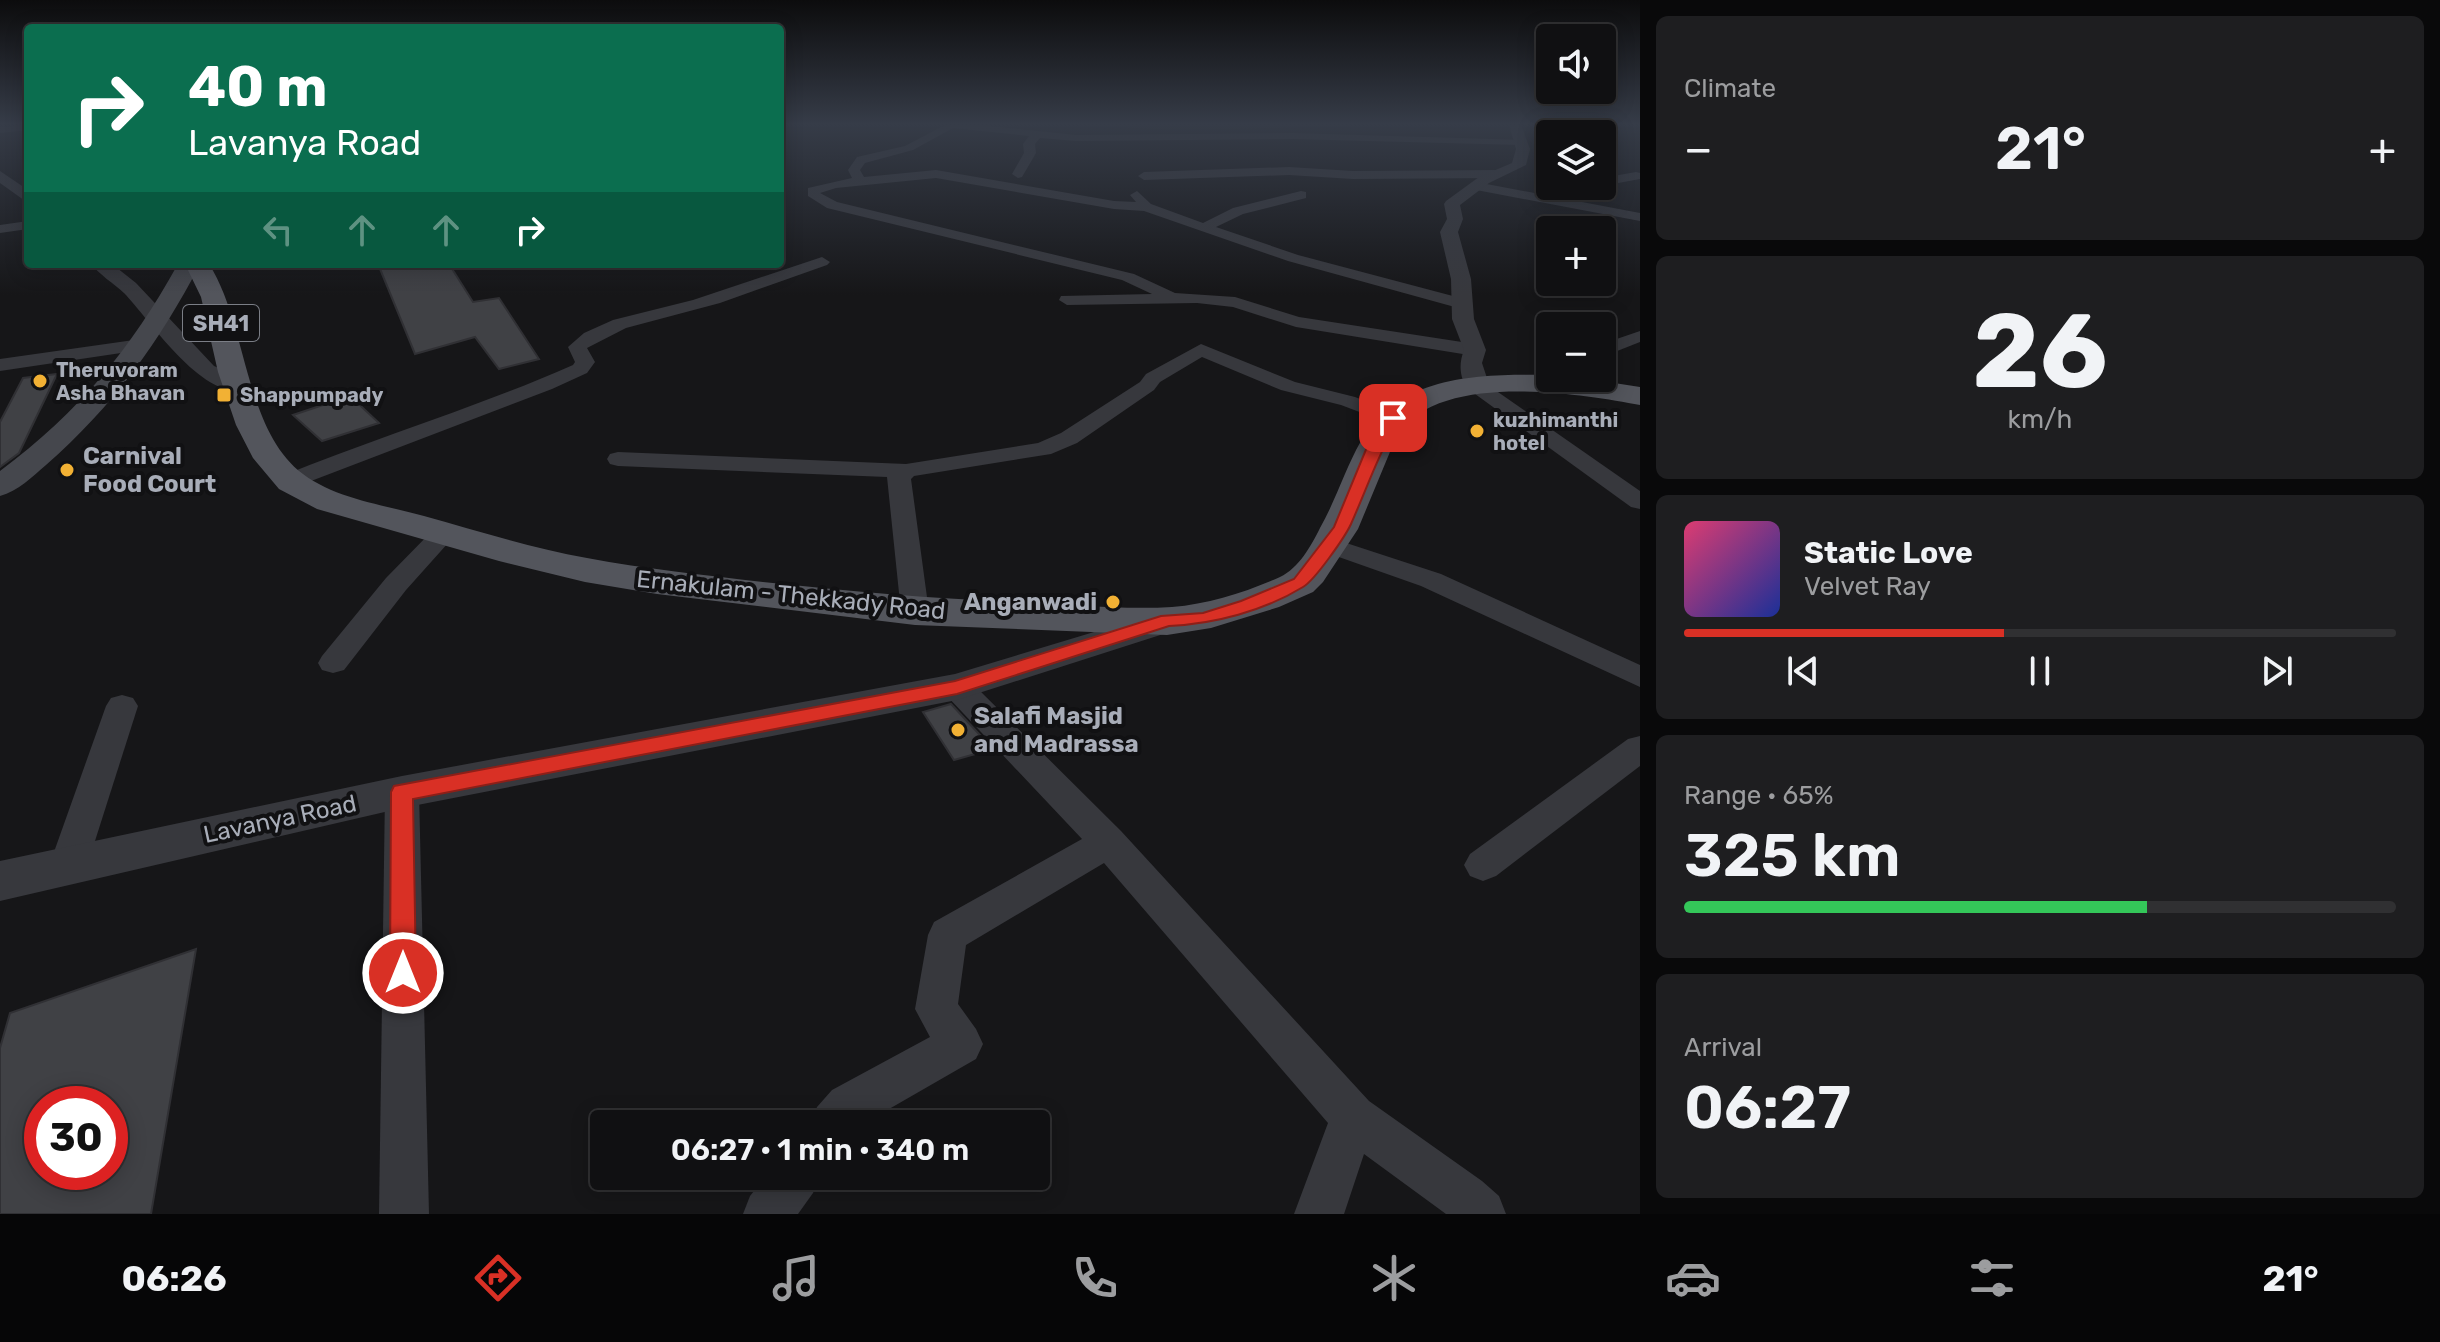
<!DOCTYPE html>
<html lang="en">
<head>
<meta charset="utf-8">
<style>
  :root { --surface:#101012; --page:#1e1e20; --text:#f1f3f6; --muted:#9c9d9f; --line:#303032; --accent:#d93025 }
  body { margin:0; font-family:Rubik,sans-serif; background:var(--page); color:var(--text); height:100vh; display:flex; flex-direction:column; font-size:30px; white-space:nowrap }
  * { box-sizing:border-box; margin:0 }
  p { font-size:26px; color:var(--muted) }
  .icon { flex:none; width:44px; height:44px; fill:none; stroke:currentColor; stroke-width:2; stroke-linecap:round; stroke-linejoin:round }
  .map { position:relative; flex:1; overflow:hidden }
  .side { display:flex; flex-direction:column; gap:16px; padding:16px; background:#09090a; width:800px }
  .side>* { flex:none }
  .banner { position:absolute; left:24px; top:24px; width:760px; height:244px; border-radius:8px; box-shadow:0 4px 20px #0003,0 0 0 2px var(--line); background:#0b6e4f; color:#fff; overflow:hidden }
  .controls { position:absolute; left:1536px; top:24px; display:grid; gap:16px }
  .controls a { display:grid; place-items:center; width:80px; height:80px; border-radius:8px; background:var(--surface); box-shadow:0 4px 20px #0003,0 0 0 2px var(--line); font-size:40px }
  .speed { position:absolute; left:24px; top:1086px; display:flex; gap:16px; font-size:40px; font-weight:700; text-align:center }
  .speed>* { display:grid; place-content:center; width:104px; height:104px; border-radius:50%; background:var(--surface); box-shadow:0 4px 20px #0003,0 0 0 2px var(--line); line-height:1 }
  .speed .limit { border:12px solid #d22; background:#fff; color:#111 }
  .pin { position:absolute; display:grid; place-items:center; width:68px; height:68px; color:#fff; margin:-34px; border-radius:16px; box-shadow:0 4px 12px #0006 }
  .me { position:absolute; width:88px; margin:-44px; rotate:0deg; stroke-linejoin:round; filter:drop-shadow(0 0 6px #0008) }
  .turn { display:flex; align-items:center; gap:28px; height:168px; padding:0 32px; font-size:36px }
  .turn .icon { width:104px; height:104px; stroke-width:2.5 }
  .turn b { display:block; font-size:56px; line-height:68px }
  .lanes { display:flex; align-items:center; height:76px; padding:0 32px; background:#0003; justify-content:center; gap:40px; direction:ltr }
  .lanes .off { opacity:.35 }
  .big { font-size:60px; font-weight:600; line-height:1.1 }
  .side .tile { flex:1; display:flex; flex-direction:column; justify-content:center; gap:12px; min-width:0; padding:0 28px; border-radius:12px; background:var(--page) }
  .side .dial { align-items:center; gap:0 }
  .dial b { font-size:104px; line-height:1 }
  .song { display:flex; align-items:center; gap:24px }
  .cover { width:96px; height:96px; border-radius:12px; background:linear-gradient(135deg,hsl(340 70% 55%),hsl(230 70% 35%)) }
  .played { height:8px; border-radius:4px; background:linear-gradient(90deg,var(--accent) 45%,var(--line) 45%) }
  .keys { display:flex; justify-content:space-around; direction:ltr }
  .heat { display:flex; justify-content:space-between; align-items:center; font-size:44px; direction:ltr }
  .charge { height:12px; border-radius:6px; background:linear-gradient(90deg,#34c759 65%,var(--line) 0) }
  .trip { position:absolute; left:590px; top:1110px; width:460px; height:80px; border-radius:8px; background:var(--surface); box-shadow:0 4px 20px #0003,0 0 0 2px var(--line); font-weight:600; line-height:80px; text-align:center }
  .tabs { display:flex; height:128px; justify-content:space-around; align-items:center; background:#060607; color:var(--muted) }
  .tabs .icon { width:56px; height:56px }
  .tabs .on { color:var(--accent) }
  .tabs b { font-size:36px; color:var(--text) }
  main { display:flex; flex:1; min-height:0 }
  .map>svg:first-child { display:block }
  .green { fill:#1e261f }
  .building { fill:#404145; stroke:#303034; stroke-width:2; fill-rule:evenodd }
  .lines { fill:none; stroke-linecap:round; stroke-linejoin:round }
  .minor { fill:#37383d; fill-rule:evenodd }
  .tertiary { fill:#37383d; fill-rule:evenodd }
  .secondary { fill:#45474d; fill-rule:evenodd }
  .primary { fill:#53555c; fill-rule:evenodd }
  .route { fill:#d93025; stroke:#8d1f18; stroke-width:2 }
  .poi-dot { fill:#f2b134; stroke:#111113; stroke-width:3 }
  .labels { text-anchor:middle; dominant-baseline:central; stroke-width:8; stroke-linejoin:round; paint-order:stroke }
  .far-poi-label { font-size:20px; font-weight:bold; fill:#a8adb8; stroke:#111113; text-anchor:start }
  .shield { fill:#111113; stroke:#7b7e86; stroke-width:2 }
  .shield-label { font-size:22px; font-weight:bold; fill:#a8adb8 }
  .poi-label { font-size:24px; font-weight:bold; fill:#a8adb8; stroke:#111113; text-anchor:start }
  .street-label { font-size:24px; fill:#a8adb8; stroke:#111113 }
</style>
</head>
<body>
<main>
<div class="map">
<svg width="1640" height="1214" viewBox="0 0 1640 1214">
  <rect width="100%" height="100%" fill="#161618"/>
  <path class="green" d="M 1075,125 L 1349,125 L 1350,126 L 1183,130 Z"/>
  <g class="building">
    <path d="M 378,264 L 449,264 L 473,302 L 499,298 L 539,359 L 499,369 L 475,337 L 415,354 Z"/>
    <path d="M 57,374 L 19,453 L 0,467 L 0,422 L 23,378 Z"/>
    <path d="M 350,396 L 379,423 L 322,441 L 293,415 Z"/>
    <path d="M 951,704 L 993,749 L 954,760 L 923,712 Z"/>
    <path d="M 196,949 L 151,1214 L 0,1214 L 0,1048 L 10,1013 ZM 42,1104 L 110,1104 L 110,1172 L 42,1172 Z"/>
  </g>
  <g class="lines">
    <g class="minor">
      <path d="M 28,125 L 28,130 L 0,133 L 0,127 Z"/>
      <path d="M 945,125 L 981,125 L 1076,135 L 1292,133 L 1525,140 L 1525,144 L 1521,145 L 1292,139 L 1076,141 L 1040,138 L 1035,144 L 1036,153 L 1022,177 L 1018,178 L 1012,174 L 1024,153 L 1023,144 L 1029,136 L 953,128 L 913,150 L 865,163 L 860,170 L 864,177 L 936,170 L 1114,201 L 1136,202 L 1130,195 L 1137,191 L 1151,204 L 1203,223 L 1233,208 L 1301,191 L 1306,192 L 1306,198 L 1243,214 L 1216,227 L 1298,255 L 1468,300 L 1471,304 L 1462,309 L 1288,261 L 1144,211 L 1114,209 L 936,178 L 836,188 L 820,193 L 837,202 L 1134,274 L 1175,293 L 1235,297 L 1299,317 L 1475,344 L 1484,350 L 1475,356 L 1296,327 L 1233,307 L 1197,303 L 1067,305 L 1059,300 L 1061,296 L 1152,294 L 1122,280 L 827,208 L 808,196 L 808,188 L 852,178 L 848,170 L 857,157 L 905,146 Z"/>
      <path d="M 1289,167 L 1353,171 L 1498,170 L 1504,174 L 1498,178 L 1353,179 L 1289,175 L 1144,180 L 1138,176 L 1144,172 Z"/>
      <path d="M 1636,172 L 1640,173 L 1640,179 L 1602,186 L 1602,178 Z"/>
      <path d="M 1476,182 L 1640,213 L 1640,221 L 1471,189 L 1470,186 Z"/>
      <path d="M 28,221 L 28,229 L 0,233 L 0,225 Z"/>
      <path d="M 822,257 L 830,262 L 827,265 L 720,303 L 626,328 L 587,348 L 595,362 L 587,373 L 552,389 L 298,486 L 282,486 L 278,481 L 282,476 C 378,437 478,407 573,365 L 575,362 L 568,347 L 584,333 L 613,320 L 693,300 Z"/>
      <path d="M 1640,331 L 1640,342 L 1602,357 L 1602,344 Z"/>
      <path d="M 141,339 L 148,341 L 150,345 L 148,349 L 0,371 L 0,359 Z"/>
      <path d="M 1201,344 L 1295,382 L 1355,397 L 1400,414 L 1404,418 L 1393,424 L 1386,422 L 1341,405 L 1281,390 L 1202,357 L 1160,382 L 1154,390 L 1077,443 L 1051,454 L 914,476 L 911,479 L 929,612 L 925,618 L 915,621 L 905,618 L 901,612 L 887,477 L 618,466 L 610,464 L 607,459 L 610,454 L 618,452 L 906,464 L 1038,443 L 1061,433 L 1140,382 L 1146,374 Z"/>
      <path d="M 1478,381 L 1485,383 L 1640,491 L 1640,509 L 1631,507 L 1471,391 L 1468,387 L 1471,383 Z"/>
      <path d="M 444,525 L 453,528 L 457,533 L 406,590 L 344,670 L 333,673 L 322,670 L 318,663 L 322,656 L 386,578 L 435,528 Z"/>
      <path d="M 1328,537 L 1441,574 L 1640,665 L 1640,687 L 1421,586 L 1319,550 L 1315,545 L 1319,540 Z"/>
      <path d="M 957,676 L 968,679 L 1121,831 L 1369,1101 L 1482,1181 L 1499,1196 L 1506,1214 L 1446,1214 L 1364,1154 L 1344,1214 L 1294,1214 L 1328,1123 L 1104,863 L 966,945 L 958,1004 L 976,1029 L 983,1044 L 976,1059 L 863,1124 L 811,1124 L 817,1107 L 832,1090 L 930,1037 L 915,1009 L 928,935 L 934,922 L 1082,839 L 946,695 L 942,687 L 946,679 Z"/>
      <path d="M 122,695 L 133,698 L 138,706 L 87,866 L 81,877 L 68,882 L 55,877 L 49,866 L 106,706 L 111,698 Z"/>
      <path d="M 1640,736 L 1640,766 L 1496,876 L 1483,881 L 1470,876 L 1464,865 L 1470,854 L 1628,739 Z"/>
      <path d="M 402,778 L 414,782 L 419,792 L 429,1214 L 379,1214 L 385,792 L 390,782 Z"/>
      <path d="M 766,1176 L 820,1176 L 813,1193 L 798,1214 L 743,1214 L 750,1196 Z"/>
    </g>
    <g class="tertiary">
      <path d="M 1509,125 L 1521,125 L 1530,149 L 1526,165 L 1489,183 L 1460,205 L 1463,219 L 1458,232 L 1471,279 L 1474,319 L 1486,350 L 1482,363 L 1490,387 L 1487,392 L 1469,392 C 1460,379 1458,365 1464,350 L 1452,319 L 1451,279 L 1440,232 L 1447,219 L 1444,204 L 1446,201 L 1479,177 L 1512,163 L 1516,149 Z"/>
      <path d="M 0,171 L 28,190 L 28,203 L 0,183 Z"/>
      <path d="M 91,264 L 112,264 L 136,283 L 214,366 L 247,380 L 250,385 L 247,390 C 202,401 151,321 124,293 C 113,283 100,275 91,264 Z"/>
      <path d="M 1167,610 L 1179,613 L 1184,621 L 1179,629 L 957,700 L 402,808 L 0,901 L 0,861 L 402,776 L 955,674 Z"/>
    </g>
    <path class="secondary" d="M 178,264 L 200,264 C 159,343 113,406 46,465 C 32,477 18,491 0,496 L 0,471 C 80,411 130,350 178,264 Z"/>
    <path class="primary" d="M 185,264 L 209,264 C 247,323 244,430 303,474 C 336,499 385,505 424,516 C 478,531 532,548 587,558 C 646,569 704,575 763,582 C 849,591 933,599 1019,602 C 1069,604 1122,610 1172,607 C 1209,604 1246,592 1280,577 C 1299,568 1311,546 1320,528 C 1336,500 1345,469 1361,441 C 1398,375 1480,374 1547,375 L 1550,378 L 1582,378 L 1640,387 L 1640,405 C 1576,393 1439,371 1397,435 L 1358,529 L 1323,582 L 1313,592 L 1279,607 L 1211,628 L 1167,635 L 915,625 L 657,594 L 585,582 L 499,561 L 317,509 L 279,489 L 253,458 L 236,425 L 218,372 L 201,297 Z"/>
  </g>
  <linearGradient id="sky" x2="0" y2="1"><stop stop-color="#0c0c0d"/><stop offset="0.42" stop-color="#363c48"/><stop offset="1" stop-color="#363c48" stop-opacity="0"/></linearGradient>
  <rect width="1640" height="295" fill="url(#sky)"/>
  <path class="route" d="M 1393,414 L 1400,418 C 1379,452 1367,488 1351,524 C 1345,537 1315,580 1303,587 C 1264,611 1214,624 1169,626 L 957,694 L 413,799 L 416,973 L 412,982 L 403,985 L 394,982 L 390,973 L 391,792 L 394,786 L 955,681 L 1161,616 L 1203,613 L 1241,601 L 1294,579 L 1334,527 L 1367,447 L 1388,415 Z"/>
  <g class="poi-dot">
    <circle cx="40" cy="381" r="8"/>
    <rect x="216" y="387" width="16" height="16" rx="4"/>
    <circle cx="1477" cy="431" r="8"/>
    <circle cx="67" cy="470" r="8"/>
    <circle cx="1113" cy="602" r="8"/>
    <circle cx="958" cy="730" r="8"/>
  </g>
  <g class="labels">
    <g class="far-poi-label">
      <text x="56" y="370">Theruvoram<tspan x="56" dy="23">Asha Bhavan</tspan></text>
      <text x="240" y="395">Shappumpady</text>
      <text x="1493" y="420">kuzhimanthi<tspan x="1493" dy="23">hotel</tspan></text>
    </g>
    <rect class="shield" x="183" y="305" width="76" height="36" rx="6"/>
    <g class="shield-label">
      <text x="221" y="323">SH41</text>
    </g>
    <g class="poi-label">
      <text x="83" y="456">Carnival<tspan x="83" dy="28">Food Court</tspan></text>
      <text x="1097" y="602" text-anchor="end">Anganwadi</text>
      <text x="974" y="716">Salafi Masjid<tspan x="974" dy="28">and Madrassa</tspan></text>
    </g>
    <g class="street-label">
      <text transform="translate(791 595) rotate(6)">Ernakulam - Thekkady Road</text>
      <text transform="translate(280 819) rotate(-12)">Lavanya Road</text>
    </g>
  </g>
</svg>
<div class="controls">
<a><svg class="icon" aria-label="sound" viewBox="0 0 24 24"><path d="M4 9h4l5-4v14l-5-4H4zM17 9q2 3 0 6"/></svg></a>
<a><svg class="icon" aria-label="layers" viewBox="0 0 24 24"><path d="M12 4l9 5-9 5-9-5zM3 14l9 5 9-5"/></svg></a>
<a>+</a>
<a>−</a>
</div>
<div class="speed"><div class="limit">30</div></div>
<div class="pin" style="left:1393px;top:418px;background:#d93025"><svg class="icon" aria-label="arrive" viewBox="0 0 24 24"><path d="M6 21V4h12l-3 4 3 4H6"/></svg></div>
<svg class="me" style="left:403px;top:973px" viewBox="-20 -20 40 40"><circle r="17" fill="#d93025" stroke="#fff" stroke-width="3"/><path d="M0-11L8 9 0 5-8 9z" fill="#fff"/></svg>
<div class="trip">06:27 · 1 min · 340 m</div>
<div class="banner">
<div class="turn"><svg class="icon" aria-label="right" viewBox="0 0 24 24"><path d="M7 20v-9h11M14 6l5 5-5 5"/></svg><div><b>40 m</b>Lavanya Road</div></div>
<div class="lanes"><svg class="icon off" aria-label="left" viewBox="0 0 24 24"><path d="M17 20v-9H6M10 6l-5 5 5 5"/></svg><svg class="icon off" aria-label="ahead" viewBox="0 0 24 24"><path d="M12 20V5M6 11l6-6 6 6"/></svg><svg class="icon off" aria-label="ahead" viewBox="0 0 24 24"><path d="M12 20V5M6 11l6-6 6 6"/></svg><svg class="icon" aria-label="right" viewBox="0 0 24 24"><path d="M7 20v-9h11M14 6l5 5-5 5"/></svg></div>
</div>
</div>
<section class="side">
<div class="tile"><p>Climate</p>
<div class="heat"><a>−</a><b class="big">21°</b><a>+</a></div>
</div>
<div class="tile dial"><b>26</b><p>km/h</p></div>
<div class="tile">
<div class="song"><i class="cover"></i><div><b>Static Love</b><p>Velvet Ray</p></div></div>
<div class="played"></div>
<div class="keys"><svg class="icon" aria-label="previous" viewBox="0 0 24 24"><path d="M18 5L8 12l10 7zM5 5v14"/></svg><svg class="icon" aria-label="pause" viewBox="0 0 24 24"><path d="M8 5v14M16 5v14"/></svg><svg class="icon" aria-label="next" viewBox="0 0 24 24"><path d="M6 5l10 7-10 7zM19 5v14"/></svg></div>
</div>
<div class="tile"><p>Range · 65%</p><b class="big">325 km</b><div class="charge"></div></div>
<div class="tile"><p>Arrival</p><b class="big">06:27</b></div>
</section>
</main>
<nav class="tabs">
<b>06:26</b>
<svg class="icon on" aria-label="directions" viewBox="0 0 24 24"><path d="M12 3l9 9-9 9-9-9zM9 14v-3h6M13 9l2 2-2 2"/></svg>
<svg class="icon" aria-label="music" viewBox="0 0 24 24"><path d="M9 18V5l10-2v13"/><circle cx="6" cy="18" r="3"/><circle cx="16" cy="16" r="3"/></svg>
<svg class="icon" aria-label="phone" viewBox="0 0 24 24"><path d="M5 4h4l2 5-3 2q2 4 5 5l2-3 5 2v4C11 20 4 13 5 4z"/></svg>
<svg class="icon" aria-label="climate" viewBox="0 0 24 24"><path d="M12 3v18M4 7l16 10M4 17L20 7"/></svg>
<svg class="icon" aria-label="car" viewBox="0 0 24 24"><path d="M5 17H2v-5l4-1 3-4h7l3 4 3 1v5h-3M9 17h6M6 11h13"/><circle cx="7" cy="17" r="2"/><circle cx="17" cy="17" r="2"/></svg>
<svg class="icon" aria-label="filters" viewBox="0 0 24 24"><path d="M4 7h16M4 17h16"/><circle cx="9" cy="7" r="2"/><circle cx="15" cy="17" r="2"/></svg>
<b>21°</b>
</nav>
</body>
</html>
